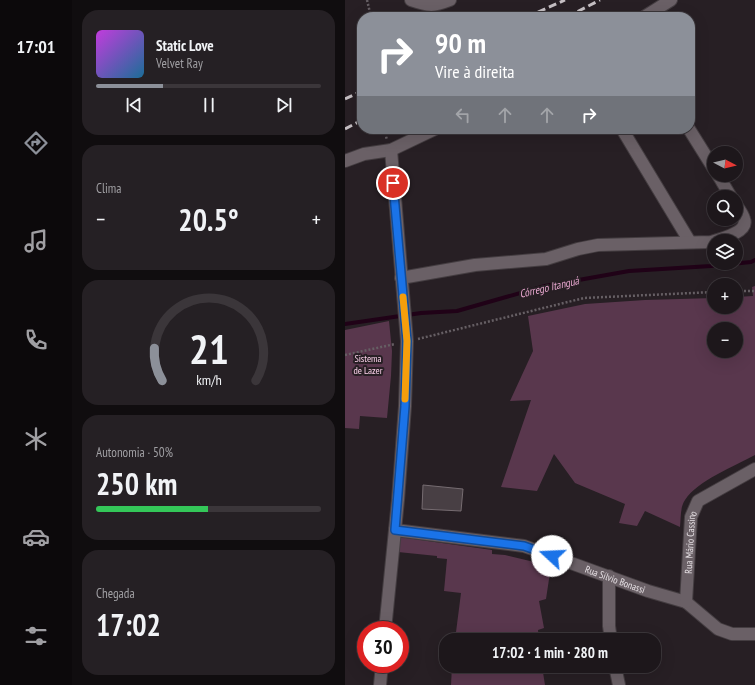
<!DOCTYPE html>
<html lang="pt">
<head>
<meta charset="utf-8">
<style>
  :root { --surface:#1d171b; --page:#252024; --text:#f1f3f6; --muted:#a09fa3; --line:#3b363a; --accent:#8c9099 }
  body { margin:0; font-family:"PT Sans Narrow",sans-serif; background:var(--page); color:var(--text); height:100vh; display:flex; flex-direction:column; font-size:15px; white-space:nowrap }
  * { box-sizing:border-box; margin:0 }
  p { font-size:13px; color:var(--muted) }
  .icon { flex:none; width:22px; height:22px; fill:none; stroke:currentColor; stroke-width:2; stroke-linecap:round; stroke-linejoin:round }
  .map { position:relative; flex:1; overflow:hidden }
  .panel { display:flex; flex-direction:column; gap:10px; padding:10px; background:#100d0f; width:273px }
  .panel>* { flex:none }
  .hud { position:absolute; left:12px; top:12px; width:338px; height:122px; border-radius:16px; box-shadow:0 4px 16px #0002,0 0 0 1px var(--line); background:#8c9099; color:#fff; overflow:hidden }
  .needle { width:26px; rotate:97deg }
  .controls { position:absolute; left:362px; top:146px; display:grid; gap:8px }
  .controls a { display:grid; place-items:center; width:36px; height:36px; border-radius:50%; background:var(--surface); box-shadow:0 4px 16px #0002,0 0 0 1px var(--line); font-size:20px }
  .speed { position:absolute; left:12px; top:621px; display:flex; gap:8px; font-size:20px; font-weight:700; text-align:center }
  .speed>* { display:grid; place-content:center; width:52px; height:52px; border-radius:50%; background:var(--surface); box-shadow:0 4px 16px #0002,0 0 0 1px var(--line); line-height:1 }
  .speed .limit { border:6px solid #d22; background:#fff; color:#111 }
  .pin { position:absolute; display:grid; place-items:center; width:34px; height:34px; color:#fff; margin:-17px; border:2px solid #fff; border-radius:50%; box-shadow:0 1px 4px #0007 }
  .me { position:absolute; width:44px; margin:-22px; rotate:290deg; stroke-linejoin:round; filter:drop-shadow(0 0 3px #0008) }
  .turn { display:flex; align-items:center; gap:14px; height:84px; padding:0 12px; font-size:18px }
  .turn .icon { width:52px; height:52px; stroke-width:2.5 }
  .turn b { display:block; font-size:28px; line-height:34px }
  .lanes { display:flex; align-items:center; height:38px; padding:0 12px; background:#0003; justify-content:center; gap:20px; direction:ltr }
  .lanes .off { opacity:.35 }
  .big { font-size:30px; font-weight:800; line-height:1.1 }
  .panel .card { flex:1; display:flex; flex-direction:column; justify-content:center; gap:6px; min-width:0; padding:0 14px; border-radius:16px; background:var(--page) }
  .panel .dial { align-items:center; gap:0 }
  .dial svg { height:104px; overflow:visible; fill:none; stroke:var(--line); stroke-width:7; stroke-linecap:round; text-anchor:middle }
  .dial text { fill:var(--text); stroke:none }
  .song { display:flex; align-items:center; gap:12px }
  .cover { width:48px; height:48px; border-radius:6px; background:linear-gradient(135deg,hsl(290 70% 55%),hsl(200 70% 35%)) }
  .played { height:4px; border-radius:2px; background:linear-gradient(90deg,var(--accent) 30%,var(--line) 30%) }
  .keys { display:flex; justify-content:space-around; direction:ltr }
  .heat { display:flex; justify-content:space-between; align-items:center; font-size:22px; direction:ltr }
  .charge { height:6px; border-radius:3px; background:linear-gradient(90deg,#34c759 50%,var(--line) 0) }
  .trip { position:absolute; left:94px; top:633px; width:222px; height:40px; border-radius:16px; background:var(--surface); box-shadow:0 4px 16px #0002,0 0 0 1px var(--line); font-weight:800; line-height:40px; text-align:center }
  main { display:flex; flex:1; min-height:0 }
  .menu { display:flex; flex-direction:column; width:72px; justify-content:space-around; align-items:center; background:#0c090b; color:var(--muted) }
  .menu .icon { width:28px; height:28px }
  .menu .on { color:var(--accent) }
  .menu b { font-size:18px; color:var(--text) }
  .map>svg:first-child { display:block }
  .green { fill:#59374d; fill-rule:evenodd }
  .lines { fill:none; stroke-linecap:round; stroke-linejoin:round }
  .stream { stroke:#200217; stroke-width:4 }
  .building { fill:#483f44; stroke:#766c71 }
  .minor-casing { stroke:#443d41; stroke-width:14 }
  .path { stroke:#665f64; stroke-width:2.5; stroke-dasharray:2 2; stroke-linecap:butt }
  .minor { stroke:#6a6066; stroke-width:12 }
  .rail { stroke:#c5bfc3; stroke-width:3; stroke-dasharray:8 4; stroke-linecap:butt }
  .route-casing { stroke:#114b97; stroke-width:10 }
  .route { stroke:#1a73e8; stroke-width:7 }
  .slow { stroke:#f59e0b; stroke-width:7 }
  .labels { text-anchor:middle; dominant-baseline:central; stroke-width:4; stroke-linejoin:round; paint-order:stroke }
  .park-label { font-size:10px; fill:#fbd1ea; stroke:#271f24 }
  .street-label { font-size:10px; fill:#e7e1e5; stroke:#271f24 }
  .water-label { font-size:11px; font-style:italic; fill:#ecaad3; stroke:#271f24 }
</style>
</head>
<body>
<main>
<nav class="menu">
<b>17:01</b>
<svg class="icon on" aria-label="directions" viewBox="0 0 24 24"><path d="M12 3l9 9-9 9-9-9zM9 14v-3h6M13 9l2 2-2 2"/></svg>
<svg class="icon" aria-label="music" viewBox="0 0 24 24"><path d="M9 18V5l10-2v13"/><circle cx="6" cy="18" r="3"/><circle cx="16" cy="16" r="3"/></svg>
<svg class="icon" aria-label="phone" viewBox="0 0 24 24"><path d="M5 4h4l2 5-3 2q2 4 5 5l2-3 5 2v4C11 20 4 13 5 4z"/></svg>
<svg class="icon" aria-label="climate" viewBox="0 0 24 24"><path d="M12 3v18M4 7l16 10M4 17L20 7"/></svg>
<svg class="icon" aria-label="car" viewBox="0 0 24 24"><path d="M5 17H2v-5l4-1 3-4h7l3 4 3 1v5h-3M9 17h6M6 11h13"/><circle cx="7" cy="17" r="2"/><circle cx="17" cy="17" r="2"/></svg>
<svg class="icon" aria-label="filters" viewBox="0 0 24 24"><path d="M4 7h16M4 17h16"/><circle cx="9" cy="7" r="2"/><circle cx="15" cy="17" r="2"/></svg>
</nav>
<section class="panel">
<div class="card">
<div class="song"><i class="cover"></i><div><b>Static Love</b><p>Velvet Ray</p></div></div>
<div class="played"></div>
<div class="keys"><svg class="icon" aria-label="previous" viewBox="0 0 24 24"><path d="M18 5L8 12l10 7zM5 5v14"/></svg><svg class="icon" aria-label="pause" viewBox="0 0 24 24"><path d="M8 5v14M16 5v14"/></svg><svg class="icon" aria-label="next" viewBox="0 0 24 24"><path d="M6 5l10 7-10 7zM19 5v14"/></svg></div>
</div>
<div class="card"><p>Clima</p>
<div class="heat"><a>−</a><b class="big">20.5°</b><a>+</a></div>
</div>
<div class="card dial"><svg viewBox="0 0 100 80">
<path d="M14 69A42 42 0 1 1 86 69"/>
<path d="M14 69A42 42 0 0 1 8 44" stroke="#8c9099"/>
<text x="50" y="56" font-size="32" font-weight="700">21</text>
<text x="50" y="72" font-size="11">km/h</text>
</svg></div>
<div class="card"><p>Autonomia · 50%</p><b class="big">250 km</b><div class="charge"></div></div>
<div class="card"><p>Chegada</p><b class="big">17:02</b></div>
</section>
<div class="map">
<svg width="410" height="685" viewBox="0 0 410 685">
  <rect width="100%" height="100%" fill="#271f24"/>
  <g class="green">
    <path d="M 410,286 L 410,455 C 390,466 352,481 340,500 C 335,507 336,518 335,527 L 300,511 L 292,526 L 274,523 L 280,504 L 230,483 L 209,454 L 192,491 L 156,487 L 186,400 L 165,401 L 188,351 L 183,316 L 240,304 L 300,300 L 369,298 L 369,307 L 391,307 L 391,297 L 408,296 L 407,287 ZM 369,329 L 391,329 L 391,351 L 369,351 Z"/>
    <path d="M 44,321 L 47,351 L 46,376 L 42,418 L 15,416 L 14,429 L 0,428 L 0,330 Z"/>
    <path d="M 54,537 L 147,550 L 147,554 L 160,555 L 206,566 L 201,599 L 194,601 L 199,628 L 193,630 L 194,640 L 110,640 L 116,593 L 99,591 L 102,559 L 92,558 L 92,556 L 53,552 Z"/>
    <path d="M 107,666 L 197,666 L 200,685 L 106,685 Z"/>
  </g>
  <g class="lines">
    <path class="stream" d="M 0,324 L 76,313 L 112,311 L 200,286 L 284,271 L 366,266 L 406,262 L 410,260"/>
  </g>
  <path class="building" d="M 78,485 L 118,489 L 116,511 L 77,509 Z"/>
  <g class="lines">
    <defs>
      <g id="minor">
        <path d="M 66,0 C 84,6 87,7 105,0"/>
        <path d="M 299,17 L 326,0"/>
        <path d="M 277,129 L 345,242"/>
        <path d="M 344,129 L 369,169"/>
        <path d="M 0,161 L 19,154 L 46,150 L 90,129"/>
        <path d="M 373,175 L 386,197"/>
        <path d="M 56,278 L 130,265 L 201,259 L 233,249 L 253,245 L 366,242 C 376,239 404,232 399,219 C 398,214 394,209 391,205"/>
        <path id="s1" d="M 50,530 L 179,546 L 303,591 L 341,602 L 373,629 L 387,634 L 410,634"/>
        <path d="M 264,576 L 264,626 L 266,640"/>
        <path id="s2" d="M 341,602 L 346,517 L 353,501 L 410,469"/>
        <path d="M 40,630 L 53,500 L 60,406 L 62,341 L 46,150"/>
        <path d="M 270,666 L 274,685"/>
        <path d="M 35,685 L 37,664"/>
      </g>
    </defs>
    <use href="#minor" class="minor-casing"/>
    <g class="path">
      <path d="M 22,0 L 26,17"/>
      <path d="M 39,129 L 42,140"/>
      <path d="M 391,291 L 410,291"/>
      <path d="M 73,339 L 239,298 L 369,292"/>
      <path d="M 0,355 L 50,344"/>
    </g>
    <use href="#minor" class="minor"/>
    <g class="rail">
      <path d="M 182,17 L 220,0"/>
      <path d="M 222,17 L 255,0"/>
      <path d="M 0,99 L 17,91"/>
      <path d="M 0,129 L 17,120"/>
    </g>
  </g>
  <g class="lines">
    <defs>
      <path id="route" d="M 48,183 L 62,341 L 60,406 L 50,530 L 179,546 L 207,556"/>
    </defs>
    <use href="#route" class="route-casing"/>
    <use href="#route" class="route"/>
    <path class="slow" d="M 58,297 L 62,341 L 60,399"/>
  </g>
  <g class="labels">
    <g class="park-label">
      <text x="23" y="358">Sistema<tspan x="23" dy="12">de Lazer</tspan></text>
    </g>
    <g class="street-label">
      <text stroke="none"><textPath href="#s2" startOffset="60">Rua Mário Cassino</textPath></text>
      <text stroke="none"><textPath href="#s1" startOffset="227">Rua Sílvio Bonassi</textPath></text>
    </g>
    <g class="water-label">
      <text transform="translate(204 287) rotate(-13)">Córrego Itanguá</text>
    </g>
  </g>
</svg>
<div class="controls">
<a><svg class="needle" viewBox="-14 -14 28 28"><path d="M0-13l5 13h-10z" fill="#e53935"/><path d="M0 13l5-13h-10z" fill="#a09fa3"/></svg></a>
<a><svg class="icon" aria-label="search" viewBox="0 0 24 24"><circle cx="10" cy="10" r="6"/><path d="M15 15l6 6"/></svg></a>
<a><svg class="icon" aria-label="layers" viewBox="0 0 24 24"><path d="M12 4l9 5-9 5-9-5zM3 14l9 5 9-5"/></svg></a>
<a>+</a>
<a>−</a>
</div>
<div class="speed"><div class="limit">30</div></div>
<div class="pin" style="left:48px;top:183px;background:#d93025"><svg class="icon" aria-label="arrive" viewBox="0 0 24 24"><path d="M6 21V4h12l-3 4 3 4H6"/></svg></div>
<svg class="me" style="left:207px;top:556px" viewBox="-20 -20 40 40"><circle r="19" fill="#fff"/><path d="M0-13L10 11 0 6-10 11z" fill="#1a73e8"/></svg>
<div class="trip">17:02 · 1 min · 280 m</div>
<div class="hud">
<div class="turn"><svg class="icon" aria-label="right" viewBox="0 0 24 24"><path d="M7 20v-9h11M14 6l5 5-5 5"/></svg><div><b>90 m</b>Vire à direita</div></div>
<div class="lanes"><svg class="icon off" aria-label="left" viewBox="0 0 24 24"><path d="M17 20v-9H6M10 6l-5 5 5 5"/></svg><svg class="icon off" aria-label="ahead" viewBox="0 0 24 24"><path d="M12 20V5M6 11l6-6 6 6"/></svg><svg class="icon off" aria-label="ahead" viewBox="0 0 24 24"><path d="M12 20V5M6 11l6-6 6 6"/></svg><svg class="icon" aria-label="right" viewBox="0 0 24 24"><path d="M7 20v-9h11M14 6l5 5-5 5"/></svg></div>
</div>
</div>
</main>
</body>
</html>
